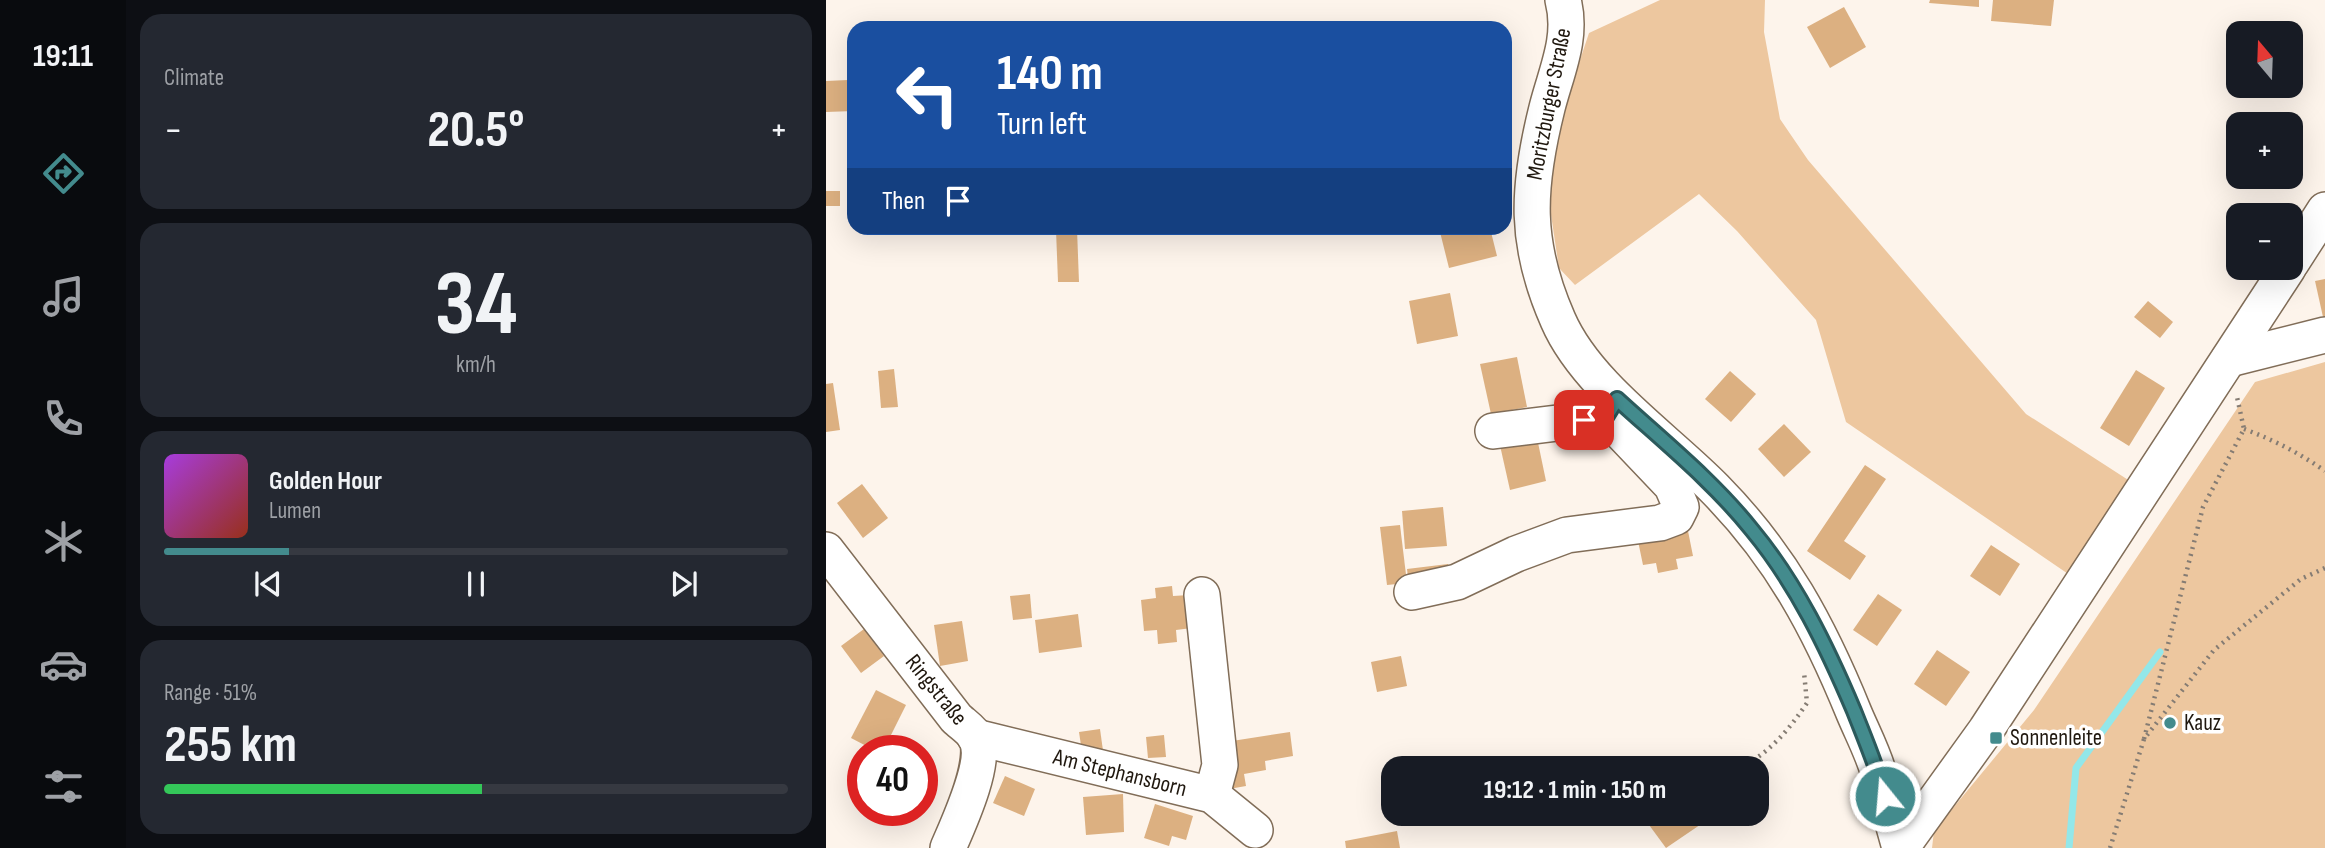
<!DOCTYPE html>
<html lang="en">
<head>
<meta charset="utf-8">
<style>
  :root { --surface:#171b24; --page:#242831; --text:#f1f3f6; --muted:#9ea1a6; --line:#363941; --accent:#438b8d }
  body { margin:0; font-family:"Sofia Sans Condensed",sans-serif; background:var(--page); color:var(--text); height:100vh; display:flex; flex-direction:column; font-size:26px; white-space:nowrap }
  * { box-sizing:border-box; margin:0 }
  p { font-size:23px; color:var(--muted) }
  .icon { flex:none; width:38px; height:38px; fill:none; stroke:currentColor; stroke-width:2; stroke-linecap:round; stroke-linejoin:round }
  .map { position:relative; flex:1; overflow:hidden }
  .drawer { display:flex; flex-direction:column; gap:14px; padding:14px; background:#0d0f14; width:700px }
  .drawer>* { flex:none }
  .banner { position:absolute; left:21px; top:21px; width:665px; height:214px; border-radius:21px; box-shadow:0 7px 28px #0002; background:#1a4fa0; color:#fff; overflow:hidden }
  .needle { width:46px; rotate:341deg }
  .controls { position:absolute; left:1400px; top:21px; display:grid; gap:14px }
  .controls a { display:grid; place-items:center; width:77px; height:77px; border-radius:14px; background:var(--surface); box-shadow:0 7px 28px #0002; font-size:35px }
  .speed { position:absolute; left:21px; top:735px; display:flex; gap:14px; font-size:35px; font-weight:700; text-align:center }
  .speed>* { display:grid; place-content:center; width:91px; height:91px; border-radius:50%; background:var(--surface); box-shadow:0 7px 28px #0002; line-height:1 }
  .speed .limit { border:10px solid #d22; background:#fff; color:#111 }
  .pin { position:absolute; display:grid; place-items:center; width:60px; height:60px; color:#fff; margin:-30px; border-radius:14px; box-shadow:0 4px 10px #0006 }
  .me { position:absolute; width:77px; margin:-38px; rotate:343deg; stroke-linejoin:round; filter:drop-shadow(0 0 5px #0008) }
  .turn { display:flex; align-items:center; gap:24px; height:147px; padding:0 35px; font-size:32px }
  .turn .icon { width:91px; height:91px; stroke-width:2.5 }
  .turn b { display:block; font-size:49px; line-height:60px }
  .then { display:flex; align-items:center; height:66px; padding:0 35px; background:#0003; gap:14px; font-size:26px }
  .big { font-size:52px; font-weight:700; line-height:1.1 }
  .drawer .card { flex:1; display:flex; flex-direction:column; justify-content:center; gap:10px; min-width:0; padding:0 24px; border-radius:21px; background:var(--page) }
  .drawer .dial { align-items:center; gap:0 }
  .dial b { font-size:91px; line-height:1 }
  .song { display:flex; align-items:center; gap:21px }
  .cover { width:84px; height:84px; border-radius:10px; background:linear-gradient(135deg,hsl(280 70% 55%),hsl(10 70% 35%)) }
  .played { height:7px; border-radius:4px; background:linear-gradient(90deg,var(--accent) 20%,var(--line) 20%) }
  .keys { display:flex; justify-content:space-around; direction:ltr }
  .heat { display:flex; justify-content:space-between; align-items:center; font-size:38px; direction:ltr }
  .charge { height:10px; border-radius:5px; background:linear-gradient(90deg,#34c759 51%,var(--line) 0) }
  .trip { position:absolute; left:555px; top:756px; width:388px; height:70px; border-radius:21px; background:var(--surface); box-shadow:0 7px 28px #0002; font-weight:700; line-height:70px; text-align:center }
  main { display:flex; flex:1; min-height:0 }
  .tabs { display:flex; flex-direction:column; width:126px; justify-content:space-around; align-items:center; background:#090b0e; color:var(--muted) }
  .tabs .icon { width:49px; height:49px }
  .tabs .selected { color:var(--accent) }
  .tabs b { font-size:32px; color:var(--text) }
  .map>svg:first-child { display:block }
  .green { fill:#edc79f }
  .lines { fill:none; stroke-linecap:round; stroke-linejoin:round }
  .stream { stroke:#93e7e9; stroke-width:7 }
  .building { fill:#dcb081 }
  .minor-casing { stroke:#816d58; stroke-width:38 }
  .path { stroke:#857c73; stroke-width:4.5; stroke-dasharray:2 5; stroke-linecap:butt }
  .minor { stroke:#fff; stroke-width:35 }
  .route-casing { stroke:#2c5a5c; stroke-width:18 }
  .route { stroke:#438b8d; stroke-width:12 }
  .poi-dot { fill:#438b8d; stroke:#fff; stroke-width:2.5 }
  .labels { text-anchor:middle; dominant-baseline:central; stroke-width:7; stroke-linejoin:round; paint-order:stroke }
  .street-label { font-size:23px; fill:#20180f; stroke:#fff }
  .poi-label { font-size:23px; fill:#20180f; stroke:#fff; text-anchor:start }
</style>
</head>
<body>
<main>
<nav class="tabs">
<b>19:11</b>
<svg class="icon selected" aria-label="directions" viewBox="0 0 24 24"><path d="M12 3l9 9-9 9-9-9zM9 14v-3h6M13 9l2 2-2 2"/></svg>
<svg class="icon" aria-label="music" viewBox="0 0 24 24"><path d="M9 18V5l10-2v13"/><circle cx="6" cy="18" r="3"/><circle cx="16" cy="16" r="3"/></svg>
<svg class="icon" aria-label="phone" viewBox="0 0 24 24"><path d="M5 4h4l2 5-3 2q2 4 5 5l2-3 5 2v4C11 20 4 13 5 4z"/></svg>
<svg class="icon" aria-label="climate" viewBox="0 0 24 24"><path d="M12 3v18M4 7l16 10M4 17L20 7"/></svg>
<svg class="icon" aria-label="car" viewBox="0 0 24 24"><path d="M5 17H2v-5l4-1 3-4h7l3 4 3 1v5h-3M9 17h6M6 11h13"/><circle cx="7" cy="17" r="2"/><circle cx="17" cy="17" r="2"/></svg>
<svg class="icon" aria-label="filters" viewBox="0 0 24 24"><path d="M4 7h16M4 17h16"/><circle cx="9" cy="7" r="2"/><circle cx="15" cy="17" r="2"/></svg>
</nav>
<section class="drawer">
<div class="card"><p>Climate</p>
<div class="heat"><a>−</a><b class="big">20.5°</b><a>+</a></div>
</div>
<div class="card dial"><b>34</b><p>km/h</p></div>
<div class="card">
<div class="song"><i class="cover"></i><div><b>Golden Hour</b><p>Lumen</p></div></div>
<div class="played"></div>
<div class="keys"><svg class="icon" aria-label="previous" viewBox="0 0 24 24"><path d="M18 5L8 12l10 7zM5 5v14"/></svg><svg class="icon" aria-label="pause" viewBox="0 0 24 24"><path d="M8 5v14M16 5v14"/></svg><svg class="icon" aria-label="next" viewBox="0 0 24 24"><path d="M6 5l10 7-10 7zM19 5v14"/></svg></div>
</div>
<div class="card"><p>Range · 51%</p><b class="big">255 km</b><div class="charge"></div></div>
</section>
<div class="map">
<svg width="1499" height="848" viewBox="0 0 1499 848">
  <rect width="100%" height="100%" fill="#fdf4eb"/>
  <g class="green">
    <path d="M 834,0 L 939,0 L 938,32 L 954,119 L 982,160 L 1200,414 L 1310,485 L 1251,580 L 1020,422 L 990,320 L 911,231 L 873,194 L 749,285 L 733,268 L 718,168 L 763,33 Z"/>
    <path d="M 1499,362 L 1499,848 L 1106,848 L 1108,831 L 1208,710 L 1429,382 Z"/>
  </g>
  <g class="lines">
    <path class="stream" d="M 1243,848 L 1250,768 L 1334,652"/>
  </g>
  <g class="building">
    <path d="M 1104,0 L 1153,0 L 1153,7 L 1103,3 Z"/>
    <path d="M 1167,0 L 1228,0 L 1225,26 L 1165,21 Z"/>
    <path d="M 1018,7 L 1040,47 L 1004,68 L 981,27 Z"/>
    <path d="M 22,80 L 22,95 L 28,95 L 28,111 L 0,112 L 0,81 Z"/>
    <rect x="0" y="191" width="14" height="15"/>
    <path d="M 613,228 L 664,228 L 671,256 L 623,268 Z"/>
    <path d="M 251,229 L 253,282 L 232,282 L 230,230 Z"/>
    <path d="M 1499,279 L 1499,316 L 1497,317 L 1489,281 Z"/>
    <path d="M 624,293 L 632,336 L 591,344 L 583,301 Z"/>
    <path d="M 1322,301 L 1347,322 L 1334,338 L 1308,317 Z"/>
    <path d="M 691,357 L 701,407 L 665,414 L 654,364 Z"/>
    <path d="M 68,369 L 72,407 L 55,408 L 52,371 Z"/>
    <path d="M 1310,370 L 1339,388 L 1303,446 L 1274,428 Z"/>
    <path d="M 904,371 L 930,394 L 905,422 L 879,399 Z"/>
    <path d="M 7,383 L 14,430 L 0,432 L 0,384 Z"/>
    <path d="M 958,424 L 985,452 L 958,477 L 932,449 Z"/>
    <path d="M 710,433 L 720,481 L 684,490 L 673,441 Z"/>
    <path d="M 1039,465 L 1060,479 L 1018,541 L 1040,556 L 1024,580 L 981,551 Z"/>
    <path d="M 36,484 L 62,518 L 37,538 L 11,503 Z"/>
    <path d="M 617,507 L 621,546 L 579,549 L 576,511 Z"/>
    <path d="M 574,525 L 581,583 L 561,585 L 554,527 Z"/>
    <path d="M 862,531 L 867,556 L 850,559 L 852,569 L 832,573 L 830,563 L 817,565 L 812,541 Z"/>
    <path d="M 1165,545 L 1194,564 L 1174,596 L 1144,576 Z"/>
    <path d="M 622,564 L 624,580 L 583,585 L 581,569 Z"/>
    <path d="M 346,586 L 347,596 L 363,595 L 366,628 L 350,630 L 351,642 L 332,644 L 331,630 L 318,631 L 315,600 L 330,598 L 329,588 Z"/>
    <path d="M 204,594 L 206,618 L 187,620 L 184,596 Z"/>
    <path d="M 1052,594 L 1076,610 L 1051,646 L 1027,630 Z"/>
    <path d="M 252,614 L 256,647 L 213,653 L 209,620 Z"/>
    <path d="M 136,621 L 142,661 L 114,666 L 108,625 Z"/>
    <path d="M 38,629 L 58,656 L 35,673 L 15,646 Z"/>
    <path d="M 1111,650 L 1144,672 L 1120,706 L 1088,684 Z"/>
    <path d="M 575,656 L 581,686 L 551,692 L 545,662 Z"/>
    <path d="M 50,690 L 80,705 L 57,751 L 50,751 L 25,738 Z"/>
    <path d="M 274,729 L 278,758 L 256,752 L 253,732 Z"/>
    <path d="M 464,732 L 467,756 L 439,761 L 440,770 L 418,774 L 420,786 L 403,789 L 406,741 Z"/>
    <path d="M 338,735 L 340,757 L 322,758 L 320,737 Z"/>
    <path d="M 179,776 L 209,789 L 198,816 L 167,803 Z"/>
    <path d="M 297,794 L 298,832 L 260,835 L 257,797 Z"/>
    <path d="M 37,801 L 37,810 L 65,810 L 59,824 L 32,810 Z"/>
    <path d="M 329,804 L 367,816 L 360,840 L 346,836 L 343,846 L 318,838 Z"/>
    <path d="M 815,814 L 885,814 L 887,816 L 840,848 Z"/>
    <path d="M 571,831 L 574,848 L 520,848 L 519,841 Z"/>
  </g>
  <g class="lines">
    <defs>
      <g id="minor">
        <path d="M 737,0 C 747,38 730,72 721,108 C 701,188 698,243 732,320 C 760,385 840,439 889,489 C 955,556 993,627 1028,713 C 1036,732 1046,751 1052,771 C 1060,797 1067,823 1074,848"/>
        <path d="M 1465,263 L 1499,210"/>
        <path d="M 1403,359 L 1499,335"/>
        <path d="M 667,431 L 780,417"/>
        <path d="M 0,550 L 130,718 C 136,724 146,730 150,738 C 162,760 132,825 122,848"/>
        <path d="M 586,592 L 631,582 L 690,554 L 741,535 L 834,523 L 850,517 L 855,507 L 846,486 L 788,425"/>
        <path d="M 376,595 L 394,765 L 386,795"/>
        <path d="M 149,737 L 386,795 L 429,830"/>
        <path d="M 1075,848 L 1160,730 L 1462,268"/>
      </g>
    </defs>
    <use href="#minor" class="minor-casing"/>
    <g class="path">
      <path d="M 1418,429 C 1448,440 1473,453 1499,471"/>
      <path d="M 1318,739 L 1377,507 L 1418,429 L 1411,397"/>
      <path d="M 921,764 C 947,749 964,728 981,703 L 978,672"/>
      <path d="M 1284,848 L 1318,739 L 1388,650 L 1475,579 L 1499,568"/>
    </g>
    <use href="#minor" class="minor"/>
  </g>
  <g class="lines">
    <defs>
      <path id="route" d="M 758,420 L 780,417 L 791,399 C 837,441 887,481 926,530 C 970,583 1001,647 1028,711 C 1039,739 1051,767 1059,796"/>
    </defs>
    <use href="#route" class="route-casing"/>
    <use href="#route" class="route"/>
  </g>
  <g class="poi-dot">
    <circle cx="1344" cy="723" r="7"/>
    <rect x="1163" y="731" width="14" height="14" rx="3.5"/>
  </g>
  <g class="labels">
    <g class="street-label">
      <text transform="translate(723 104) rotate(-79)">Moritzburger Straße</text>
      <text transform="translate(110 690) rotate(51)">Ringstraße</text>
      <text transform="translate(294 773) rotate(14)">Am Stephansborn</text>
    </g>
    <g class="poi-label">
      <text x="1358" y="723">Kauz</text>
      <text x="1184" y="738">Sonnenleite</text>
    </g>
  </g>
</svg>
<div class="controls">
<a><svg class="needle" viewBox="-14 -14 28 28"><path d="M0-13l5 13h-10z" fill="#e53935"/><path d="M0 13l5-13h-10z" fill="#9ea1a6"/></svg></a>
<a>+</a>
<a>−</a>
</div>
<div class="speed"><div class="limit">40</div></div>
<div class="pin" style="left:758px;top:420px;background:#d93025"><svg class="icon" aria-label="arrive" viewBox="0 0 24 24"><path d="M6 21V4h12l-3 4 3 4H6"/></svg></div>
<svg class="me" style="left:1059px;top:796px" viewBox="-20 -20 40 40"><circle r="17" fill="#438b8d" stroke="#fff" stroke-width="3"/><path d="M0-11L8 9 0 5-8 9z" fill="#fff"/></svg>
<div class="trip">19:12 · 1 min · 150 m</div>
<div class="banner">
<div class="turn"><svg class="icon" aria-label="left" viewBox="0 0 24 24"><path d="M17 20v-9H6M10 6l-5 5 5 5"/></svg><div><b>140 m</b>Turn left</div></div>
<div class="then">Then<svg class="icon" aria-label="arrive" viewBox="0 0 24 24"><path d="M6 21V4h12l-3 4 3 4H6"/></svg></div>
</div>
</div>
</main>
</body>
</html>
